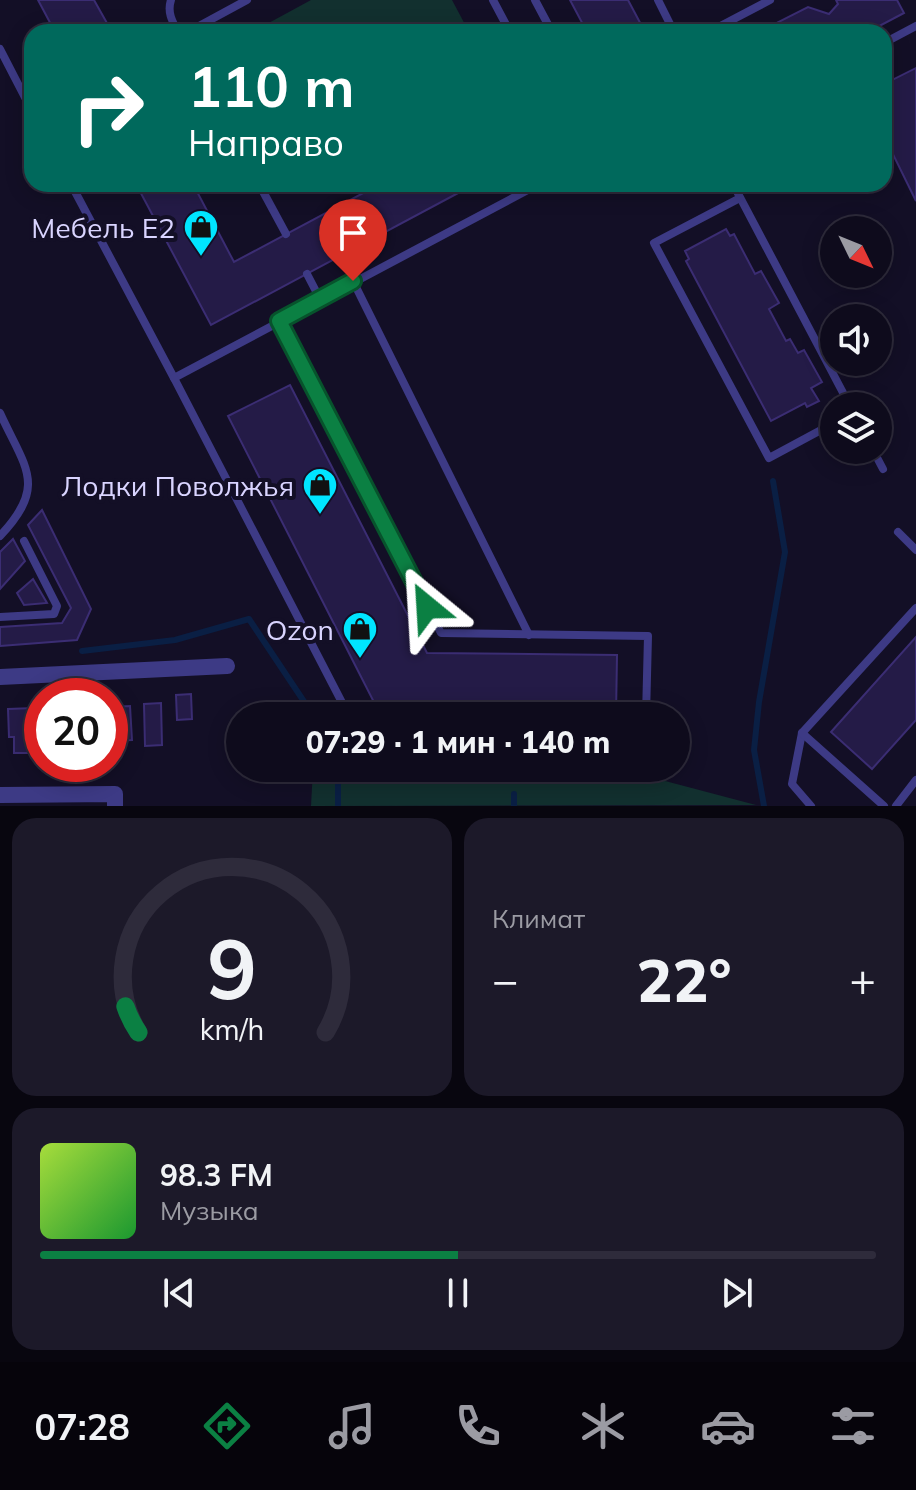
<!DOCTYPE html>
<html lang="ru">
<head>
<meta charset="utf-8">
<style>
  :root { --surface:#0e0b1c; --page:#1c1929; --text:#f1f3f6; --muted:#9b9ba3; --line:#2e2b3b; --accent:#0b8043 }
  body { margin:0; font-family:Mulish,sans-serif; background:var(--page); color:var(--text); height:100vh; display:flex; flex-direction:column; font-size:30px; white-space:nowrap }
  * { box-sizing:border-box; margin:0 }
  p { font-size:26px; color:var(--muted) }
  .icon { flex:none; width:44px; height:44px; fill:none; stroke:currentColor; stroke-width:2; stroke-linecap:round; stroke-linejoin:round }
  .map { position:relative; height:806px; overflow:hidden }
  .details { display:flex; flex-direction:column; gap:12px; padding:12px; background:#08060f; flex:1 }
  .details>* { flex:none }
  .guide { position:absolute; left:24px; top:24px; width:868px; height:168px; border-radius:24px; box-shadow:0 4px 20px #0003,0 0 0 2px var(--line); background:#00695c; color:#fff; overflow:hidden }
  .needle { width:52px; rotate:133deg }
  .buttons { position:absolute; left:820px; top:216px; display:grid; gap:16px }
  .buttons a { display:grid; place-items:center; width:72px; height:72px; border-radius:50%; background:var(--surface); box-shadow:0 4px 20px #0003,0 0 0 2px var(--line); font-size:40px }
  .speed { position:absolute; left:24px; top:678px; display:flex; gap:16px; font-size:40px; font-weight:700; text-align:center }
  .speed>* { display:grid; place-content:center; width:104px; height:104px; border-radius:50%; background:var(--surface); box-shadow:0 4px 20px #0003,0 0 0 2px var(--line); line-height:1 }
  .speed .limit { border:12px solid #d22; background:#fff; color:#111 }
  .pin { position:absolute; display:grid; place-items:center; width:68px; height:68px; color:#fff; margin:-82px -34px; border-radius:50% 50% 50% 0; rotate:-45deg; box-shadow:0 0 8px #0007 }
  .pin .icon { rotate:45deg }
  .me { position:absolute; width:88px; margin:-44px; rotate:333deg; stroke-linejoin:round; filter:drop-shadow(0 0 6px #0008) }
  .turn { display:flex; align-items:center; gap:28px; height:168px; padding:0 32px; font-size:36px }
  .turn .icon { width:104px; height:104px; stroke-width:2.5 }
  .turn b { display:block; font-size:56px; line-height:68px }
  .big { font-size:60px; font-weight:800; line-height:1.1 }
  .details .tile { flex:1; display:flex; flex-direction:column; justify-content:center; gap:12px; min-width:0; padding:0 28px; border-radius:24px; background:var(--page) }
  .details .dial { align-items:center; gap:0 }
  .dial svg { height:208px; overflow:visible; fill:none; stroke:var(--line); stroke-width:7; stroke-linecap:round; text-anchor:middle }
  .dial text { fill:var(--text); stroke:none }
  .song { display:flex; align-items:center; gap:24px }
  .cover { width:96px; height:96px; border-radius:12px; background:linear-gradient(135deg,hsl(80 70% 55%),hsl(130 70% 35%)) }
  .played { height:8px; border-radius:4px; background:linear-gradient(90deg,var(--accent) 50%,var(--line) 50%) }
  .keys { display:flex; justify-content:space-around; direction:ltr }
  .heat { display:flex; justify-content:space-between; align-items:center; font-size:44px; direction:ltr }
  .details .tiles { flex:1; display:grid; gap:12px; grid-template-columns:1fr 1fr }
  .tile:last-child { grid-column:span 2 }
  .trip { position:absolute; left:226px; top:702px; width:464px; height:80px; border-radius:40px; background:var(--surface); box-shadow:0 4px 20px #0003,0 0 0 2px var(--line); font-weight:800; line-height:80px; text-align:center }
  .tabs { display:flex; height:128px; justify-content:space-around; align-items:center; background:#06040b; color:var(--muted) }
  .tabs .icon { width:56px; height:56px }
  .tabs .selected { color:var(--accent) }
  .tabs b { font-size:36px; color:var(--text) }
  .map>svg:first-child { display:block }
  .green { fill:#12302f }
  .lines { fill:none; stroke-linecap:round; stroke-linejoin:round }
  .stream { stroke:#0a1f44; stroke-width:6 }
  .building { fill:#241b47; stroke:#3b2d73; stroke-width:2 }
  .lane { stroke:#3d3a85; stroke-width:8 }
  .street { stroke:#3d3a85; stroke-width:16 }
  .route-casing { stroke:#07532c; stroke-width:20 }
  .route { stroke:#0b8043; stroke-width:14 }
  .labels { text-anchor:middle; dominant-baseline:central; stroke-width:8; stroke-linejoin:round; paint-order:stroke }
  .poi-label { font-size:28px; fill:#d9d4ff; stroke:#130f26; text-anchor:end }
</style>
</head>
<body>
<div class="map">
<svg width="916" height="806" viewBox="0 0 916 806">
  <rect width="100%" height="100%" fill="#130f26"/>
  <g class="green">
    <path d="M 311,0 L 452,0 L 469,32 L 252,32 Z"/>
    <path d="M 313,768 L 616,768 L 756,805 L 311,806 Z"/>
  </g>
  <g class="lines">
    <g class="stream">
      <path d="M 82,651 L 175,640 L 249,619 L 305,703 L 310,716"/>
      <path d="M 333,768 L 338,781 L 338,806"/>
      <path d="M 514,806 L 514,794"/>
      <path d="M 764,806 L 754,750 L 759,702 L 785,552 L 773,481"/>
    </g>
  </g>
  <g class="building">
    <path d="M 38,0 L 94,0 L 112,32 L 55,32 Z"/>
    <path d="M 570,0 L 628,0 L 645,32 L 587,32 Z"/>
    <path d="M 836,0 L 897,0 L 904,13 L 868,32 L 759,32 L 808,7 L 829,14 L 838,4 Z"/>
    <path d="M 916,68 L 916,201 L 884,136 L 884,84 Z"/>
    <path d="M 136,184 L 193,184 L 234,262 L 380,184 L 475,184 L 211,325 Z"/>
    <path d="M 726,229 L 730,236 L 734,234 L 755,274 L 761,271 L 779,303 L 769,309 L 786,341 L 790,339 L 798,353 L 804,350 L 822,382 L 811,388 L 819,401 L 807,407 L 805,403 L 771,421 L 686,261 L 689,259 L 685,251 Z"/>
    <path d="M 290,385 L 427,653 L 617,655 L 616,715 L 379,712 L 228,416 Z"/>
    <path d="M 42,510 L 91,609 L 77,640 L 0,646 L 0,627 L 62,623 L 71,608 L 28,525 Z"/>
    <path d="M 13,539 L 25,561 L 0,589 L 0,552 Z"/>
    <path d="M 33,579 L 47,603 L 24,605 L 17,593 Z"/>
    <path d="M 916,637 L 916,720 L 872,769 L 831,732 Z"/>
    <path d="M 191,694 L 192,719 L 177,720 L 176,695 Z"/>
    <path d="M 161,703 L 162,745 L 145,746 L 144,704 Z"/>
    <path d="M 130,706 L 132,740 L 110,741 L 110,707 Z"/>
    <path d="M 34,708 L 35,753 L 14,753 L 14,737 L 9,737 L 8,709 Z"/>
  </g>
  <g class="lines">
    <g class="lane">
      <path d="M 171,0 C 167,12 172,21 178,32"/>
      <path d="M 493,0 L 510,32"/>
      <path d="M 535,0 L 552,32"/>
      <path d="M 658,0 L 674,32"/>
      <path d="M 188,32 L 247,0"/>
      <path d="M 709,32 L 770,0"/>
      <path d="M 884,43 L 916,26"/>
      <path d="M 0,49 L 32,111"/>
      <path d="M 71,184 L 174,378 L 539,184"/>
      <path d="M 259,184 L 286,234"/>
      <path d="M 733,184 L 850,406"/>
      <path d="M 740,198 L 654,243 L 769,458 L 834,423"/>
      <path d="M 307,274 L 320,299"/>
      <path d="M 353,281 L 529,635"/>
      <path d="M 279,321 L 441,633 L 648,636 L 646,716"/>
      <path d="M 174,378 L 349,716"/>
      <path d="M 0,413 C 25,468 48,485 0,536"/>
      <path d="M 873,450 L 883,469"/>
      <path d="M 898,532 L 916,550"/>
      <path d="M 0,617 L 54,614 L 57,606 L 24,541"/>
      <path d="M 802,733 L 792,784 L 811,806"/>
      <path d="M 884,806 L 802,733 L 916,608"/>
      <path d="M 896,806 L 916,780"/>
    </g>
    <g class="street">
      <path d="M 0,677 L 227,666"/>
      <path d="M 0,795 L 115,794 L 115,806"/>
    </g>
  </g>
  <g class="lines">
    <defs>
      <path id="route" d="M 353,281 L 279,321 L 427,607"/>
    </defs>
    <use href="#route" class="route-casing"/>
    <use href="#route" class="route"/>
  </g>
  <defs>
    <symbol id="shop-pin" viewBox="-11 -11 22 30"><path d="M0 17L-7.5 6A9.5 9.5 0 1 1 7.5 6Z" fill="#00e5ff" stroke="#130f26"/><path d="M-5-2.5h2.3a2.7 3.5 0 0 1 5.4 0H5L5.5 6h-11ZM-1.5-2.5h3a1.5 2.3 0 0 0-3 0Z" fill="#111"/></symbol>
  </defs>
  <g fill-rule="evenodd">
    <use href="#shop-pin" x="181" y="207" width="40" height="54"/>
    <use href="#shop-pin" x="300" y="465" width="40" height="54"/>
    <use href="#shop-pin" x="340" y="609" width="40" height="54"/>
  </g>
  <g class="labels">
    <g class="poi-label">
      <text x="175" y="227">Мебель Е2</text>
      <text x="294" y="485">Лодки Поволжья</text>
      <text x="334" y="629">Ozon</text>
    </g>
  </g>
</svg>
<div class="buttons">
<a><svg class="needle" viewBox="-14 -14 28 28"><path d="M0-13l5 13h-10z" fill="#e53935"/><path d="M0 13l5-13h-10z" fill="#9b9ba3"/></svg></a>
<a><svg class="icon" aria-label="sound" viewBox="0 0 24 24"><path d="M4 9h4l5-4v14l-5-4H4zM17 9q2 3 0 6"/></svg></a>
<a><svg class="icon" aria-label="layers" viewBox="0 0 24 24"><path d="M12 4l9 5-9 5-9-5zM3 14l9 5 9-5"/></svg></a>
</div>
<div class="speed"><div class="limit">20</div></div>
<div class="pin" style="left:353px;top:281px;background:#d93025"><svg class="icon" aria-label="arrive" viewBox="0 0 24 24"><path d="M6 21V4h12l-3 4 3 4H6"/></svg></div>
<svg class="me" style="left:427px;top:607px" viewBox="-20 -20 40 40"><path d="M0-17L14 15 0 8-14 15z" fill="#0b8043" stroke="#fff" stroke-width="4"/></svg>
<div class="trip">07:29 · 1 мин · 140 m</div>
<div class="guide">
<div class="turn"><svg class="icon" aria-label="right" viewBox="0 0 24 24"><path d="M7 20v-9h11M14 6l5 5-5 5"/></svg><div><b>110 m</b>Направо</div></div>
</div>
</div>
<section class="details">
<div class="tiles">
<div class="tile dial"><svg viewBox="0 0 100 80">
<path d="M14 69A42 42 0 1 1 86 69"/>
<path d="M14 69A42 42 0 0 1 9 59" stroke="#0b8043"/>
<text x="50" y="56" font-size="32" font-weight="700">9</text>
<text x="50" y="72" font-size="11">km/h</text>
</svg></div>
<div class="tile"><p>Климат</p>
<div class="heat"><a>−</a><b class="big">22°</b><a>+</a></div>
</div>
<div class="tile">
<div class="song"><i class="cover"></i><div><b>98.3 FM</b><p>Музыка</p></div></div>
<div class="played"></div>
<div class="keys"><svg class="icon" aria-label="previous" viewBox="0 0 24 24"><path d="M18 5L8 12l10 7zM5 5v14"/></svg><svg class="icon" aria-label="pause" viewBox="0 0 24 24"><path d="M8 5v14M16 5v14"/></svg><svg class="icon" aria-label="next" viewBox="0 0 24 24"><path d="M6 5l10 7-10 7zM19 5v14"/></svg></div>
</div>
</div>
</section>
<nav class="tabs">
<b>07:28</b>
<svg class="icon selected" aria-label="directions" viewBox="0 0 24 24"><path d="M12 3l9 9-9 9-9-9zM9 14v-3h6M13 9l2 2-2 2"/></svg>
<svg class="icon" aria-label="music" viewBox="0 0 24 24"><path d="M9 18V5l10-2v13"/><circle cx="6" cy="18" r="3"/><circle cx="16" cy="16" r="3"/></svg>
<svg class="icon" aria-label="phone" viewBox="0 0 24 24"><path d="M5 4h4l2 5-3 2q2 4 5 5l2-3 5 2v4C11 20 4 13 5 4z"/></svg>
<svg class="icon" aria-label="climate" viewBox="0 0 24 24"><path d="M12 3v18M4 7l16 10M4 17L20 7"/></svg>
<svg class="icon" aria-label="car" viewBox="0 0 24 24"><path d="M5 17H2v-5l4-1 3-4h7l3 4 3 1v5h-3M9 17h6M6 11h13"/><circle cx="7" cy="17" r="2"/><circle cx="17" cy="17" r="2"/></svg>
<svg class="icon" aria-label="filters" viewBox="0 0 24 24"><path d="M4 7h16M4 17h16"/><circle cx="9" cy="7" r="2"/><circle cx="15" cy="17" r="2"/></svg>
</nav>
</body>
</html>
